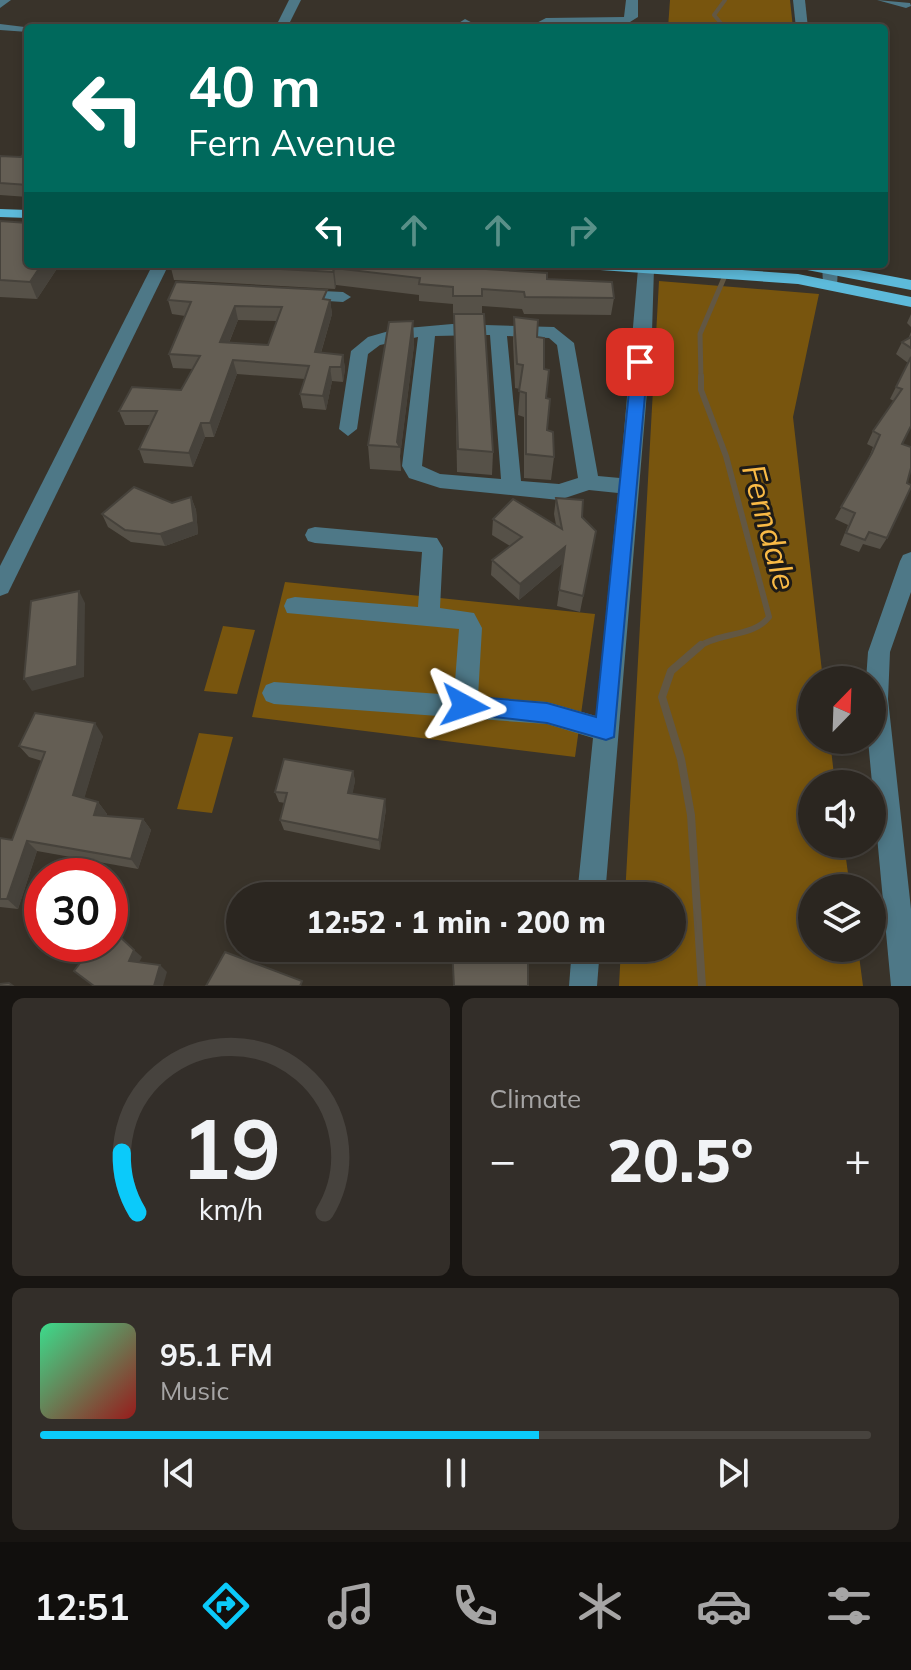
<!DOCTYPE html>
<html lang="en">
<head>
<meta charset="utf-8">
<style>
  :root { --surface:#2b2620; --page:#332e29; --text:#f1f3f6; --muted:#a6a5a5; --line:#47433e; --accent:#0bcafa }
  body { margin:0; font-family:Mulish,sans-serif; background:var(--page); color:var(--text); height:100vh; display:flex; flex-direction:column; font-size:30px; white-space:nowrap }
  * { box-sizing:border-box; margin:0 }
  p { font-size:26px; color:var(--muted) }
  .icon { flex:none; width:44px; height:44px; fill:none; stroke:currentColor; stroke-width:2; stroke-linecap:round; stroke-linejoin:round }
  .map { position:relative; height:986px; overflow:hidden }
  .sheet { display:flex; flex-direction:column; gap:12px; padding:12px; background:#181512; flex:1 }
  .sheet>* { flex:none }
  .banner { position:absolute; left:24px; top:24px; width:864px; height:244px; border-radius:8px; box-shadow:0 4px 12px #0003,0 0 0 2px var(--line); background:#00695c; color:#fff; overflow:hidden }
  .needle { width:52px; rotate:23deg }
  .controls { position:absolute; left:798px; top:666px; display:grid; gap:16px }
  .controls a { display:grid; place-items:center; width:88px; height:88px; border-radius:50%; background:var(--surface); box-shadow:0 4px 12px #0003,0 0 0 2px var(--line); font-size:40px }
  .speed { position:absolute; left:24px; top:858px; display:flex; gap:16px; font-size:40px; font-weight:700; text-align:center }
  .speed>* { display:grid; place-content:center; width:104px; height:104px; border-radius:50%; background:var(--surface); box-shadow:0 4px 12px #0003,0 0 0 2px var(--line); line-height:1 }
  .speed .limit { border:12px solid #d22; background:#fff; color:#111 }
  .pin { position:absolute; display:grid; place-items:center; width:68px; height:68px; color:#fff; margin:-34px; border-radius:16px; box-shadow:0 4px 12px #0006 }
  .me { position:absolute; width:88px; margin:-44px; rotate:95deg; stroke-linejoin:round; filter:drop-shadow(0 0 6px #0008) }
  .turn { display:flex; align-items:center; gap:28px; height:168px; padding:0 32px; font-size:36px }
  .turn .icon { width:104px; height:104px; stroke-width:2.5 }
  .turn b { display:block; font-size:56px; line-height:68px }
  .lanes { display:flex; align-items:center; height:76px; padding:0 32px; background:#0003; justify-content:center; gap:40px; direction:ltr }
  .lanes .off { opacity:.35 }
  .big { font-size:60px; font-weight:800; line-height:1.1 }
  .sheet .tile { flex:1; display:flex; flex-direction:column; justify-content:center; gap:12px; min-width:0; padding:0 28px; border-radius:12px; background:var(--page) }
  .sheet .dial { align-items:center; gap:0 }
  .dial svg { height:208px; overflow:visible; fill:none; stroke:var(--line); stroke-width:7; stroke-linecap:round; text-anchor:middle }
  .dial text { fill:var(--text); stroke:none }
  .song { display:flex; align-items:center; gap:24px }
  .cover { width:96px; height:96px; border-radius:12px; background:linear-gradient(135deg,hsl(150 70% 55%),hsl(0 70% 35%)) }
  .played { height:8px; border-radius:4px; background:linear-gradient(90deg,var(--accent) 60%,var(--line) 60%) }
  .keys { display:flex; justify-content:space-around; direction:ltr }
  .heat { display:flex; justify-content:space-between; align-items:center; font-size:44px; direction:ltr }
  .sheet .tiles { flex:1; display:grid; gap:12px; grid-template-columns:1fr 1fr }
  .tile:last-child { grid-column:span 2 }
  .trip { position:absolute; left:226px; top:882px; width:460px; height:80px; border-radius:40px; background:var(--surface); box-shadow:0 4px 12px #0003,0 0 0 2px var(--line); font-weight:800; line-height:80px; text-align:center }
  .tab-bar { display:flex; height:128px; justify-content:space-around; align-items:center; background:#110f0d; color:var(--muted) }
  .tab-bar .icon { width:56px; height:56px }
  .tab-bar .on { color:var(--accent) }
  .tab-bar b { font-size:36px; color:var(--text) }
  .map>svg:first-child { display:block }
  .green { fill:#78550e }
  .lines { fill:none; stroke-linecap:round; stroke-linejoin:round }
  .stream-far3 { stroke:#625743; stroke-width:4 }
  .stream-far2 { stroke:#625743; stroke-width:5 }
  .stream-far1 { stroke:#625743; stroke-width:6 }
  .stream { stroke:#625743; stroke-width:8 }
  .minor { fill:#4e7887; fill-rule:evenodd }
  .major { fill:#5dbada; fill-rule:evenodd }
  .wall { fill:#565148; fill-rule:evenodd }
  .shaded-wall { fill:#46423b }
  .building { fill:#645e54; stroke:#46423b; stroke-width:2; fill-rule:evenodd }
  .route { fill:#1a73e8; stroke:#114b97; stroke-width:2 }
  .labels { text-anchor:middle; dominant-baseline:central; stroke-width:6; stroke-linejoin:round; paint-order:stroke }
  .water-label { font-size:32px; font-style:italic; fill:#f9ba46; stroke:#1e1b17 }
</style>
</head>
<body>
<div class="map">
<svg width="911" height="986" viewBox="0 0 911 986">
  <rect width="100%" height="100%" fill="#39332a"/>
  <g class="green">
    <path d="M 670,0 L 790,0 L 793,28 L 668,28 Z"/>
    <path d="M 659,281 L 819,294 L 793,417 L 823,680 L 812,680 L 812,740 L 830,740 L 835,784 L 812,784 L 812,844 L 844,844 L 850,888 L 812,888 L 812,948 L 858,948 L 863,986 L 619,986 L 621,948 L 672,948 L 672,896 L 625,896 Z"/>
    <path d="M 285,582 L 595,614 L 575,757 L 252,717 Z"/>
    <path d="M 223,626 L 255,630 L 237,694 L 204,691 Z"/>
    <path d="M 199,733 L 233,737 L 212,813 L 177,809 Z"/>
  </g>
  <g class="lines">
    <path class="stream-far3" d="M 725,0 L 714,15 L 725,28"/>
    <path class="stream-far2" d="M 701,378 L 700,334 L 730,264"/>
    <path class="stream-far1" d="M 698,647 C 720,632 754,637 769,617 L 726,456 L 701,390 L 701,376"/>
    <path class="stream" d="M 701,645 L 671,671 L 662,697 L 681,759 L 691,815 L 702,986"/>
    <g class="minor">
      <path d="M 0,0 L 11,0 L 0,8 Z"/>
      <path d="M 289,0 L 301,0 L 287,28 L 275,28 Z"/>
      <path d="M 626,0 L 638,0 L 638,17 L 630,22 L 527,28 L 546,18 L 624,17 Z"/>
      <path d="M 793,0 L 805,0 L 808,28 L 796,28 Z"/>
      <path d="M 877,0 L 910,3 L 911,6 L 906,8 Z"/>
      <path d="M 465,19 L 482,28 L 451,28 Z"/>
      <path d="M 0,24 L 33,28 L 28,28 L 28,32 L 0,30 Z"/>
      <path d="M 153,264 L 169,264 L 8,593 L 0,596 L 0,566 Z"/>
      <path d="M 634,264 L 651,264 L 654,268 L 652,332 L 605,896 L 577,896 L 593,738 L 547,724 L 274,704 L 266,701 L 262,693 L 266,685 L 274,682 L 454,695 L 459,629 L 287,613 L 284,606 L 287,599 L 295,597 L 418,607 L 422,552 L 315,543 L 308,541 L 305,535 L 308,529 L 315,527 L 437,538 L 443,548 L 440,608 L 474,613 L 482,628 L 478,697 L 547,702 L 596,716 L 618,493 L 589,490 L 559,500 L 440,488 L 409,478 L 402,466 L 418,337 L 380,345 L 368,354 L 357,429 L 348,436 L 339,429 L 351,351 L 368,337 L 396,329 L 452,324 L 554,327 L 574,343 L 598,476 L 620,478 L 638,269 ZM 482,335 L 490,335 L 501,479 L 440,474 L 422,466 L 435,336 ZM 507,336 L 549,338 L 557,345 L 578,478 L 559,484 L 521,481 Z"/>
      <path d="M 822,264 L 838,264 L 837,288 L 831,289 L 823,284 Z"/>
      <path d="M 302,290 L 343,292 L 351,297 L 343,302 L 296,299 L 296,291 Z"/>
      <path d="M 911,552 L 911,592 L 890,652 L 888,699 L 911,909 L 911,986 L 891,986 L 868,740 L 872,740 L 872,680 L 866,680 L 868,652 L 900,561 L 903,555 Z"/>
      <path d="M 572,948 L 600,948 L 597,986 L 569,986 Z"/>
    </g>
    <g class="major">
      <path d="M 0,209 L 28,210 L 28,218 L 0,217 Z"/>
      <path d="M 578,264 L 655,264 L 798,274 L 911,297 L 911,307 L 798,284 L 586,269 Z"/>
      <path d="M 794,264 L 827,264 L 911,280 L 911,290 L 802,269 Z"/>
    </g>
  </g>
  <g class="wall">
    <path d="M 28,148 L 28,197 L 0,195 L 0,156 L 21,157 Z"/>
    <path d="M 0,221 L 28,264 L 133,264 L 131,267 L 60,264 L 37,299 L 0,297 Z"/>
    <path d="M 170,264 L 439,264 L 439,266 L 547,279 L 614,298 L 611,315 L 524,314 L 522,309 L 482,306 L 482,313 L 453,313 L 453,304 L 419,301 L 419,295 L 336,285 L 335,289 L 174,280 Z"/>
    <path d="M 328,299 L 330,300 L 332,314 L 321,353 L 343,355 L 345,369 L 343,382 L 332,381 L 326,410 L 303,408 L 300,394 L 305,379 L 237,374 L 214,437 L 205,437 L 193,467 L 144,463 L 139,449 L 151,425 L 125,425 L 119,411 L 181,390 L 193,369 L 173,368 L 169,354 L 185,316 L 172,314 L 168,300 ZM 238,320 L 277,321 L 268,345 L 229,343 Z"/>
    <path d="M 454,314 L 493,452 L 492,475 L 457,472 Z"/>
    <path d="M 911,314 L 911,327 L 907,323 Z"/>
    <path d="M 514,317 L 537,337 L 544,369 L 547,430 L 554,457 L 551,480 L 524,478 L 524,417 L 518,415 L 520,389 L 515,388 L 513,341 Z"/>
    <path d="M 413,321 L 414,345 L 400,456 L 401,471 L 370,469 L 368,445 Z"/>
    <path d="M 911,332 L 911,426 L 902,444 L 887,538 L 880,549 L 863,544 L 859,552 L 840,545 L 848,525 L 835,519 L 868,460 L 873,447 L 867,444 L 873,431 L 894,401 L 890,399 L 908,363 L 896,354 L 902,342 L 908,339 Z"/>
    <path d="M 191,497 L 196,510 L 198,534 L 165,546 L 131,542 L 108,527 L 102,514 L 172,503 Z"/>
    <path d="M 556,498 L 582,517 L 596,531 L 580,612 L 557,606 L 563,563 L 519,600 L 491,575 L 492,560 L 510,546 L 492,535 L 493,519 L 556,525 L 554,514 Z"/>
    <path d="M 103,736 L 84,798 L 98,802 L 107,814 L 106,816 L 143,819 L 151,830 L 138,869 L 37,851 L 18,909 L 0,907 L 0,838 L 12,840 L 42,761 L 29,757 L 19,746 Z"/>
    <path d="M 353,771 L 355,781 L 352,794 L 386,809 L 380,850 L 284,830 L 280,820 L 285,803 L 279,802 L 275,792 Z"/>
  </g>
  <g class="shaded-wall">
    <path d="M 42,264 L 60,264 L 37,299 L 30,282 Z"/>
    <path d="M 334,268 L 336,285 L 335,289 L 333,272 Z"/>
    <path d="M 330,300 L 332,314 L 317,366 L 315,352 Z"/>
    <path d="M 235,306 L 238,320 L 223,357 L 220,342 Z"/>
    <path d="M 413,321 L 414,345 L 400,456 L 400,447 L 397,442 Z"/>
    <path d="M 343,355 L 345,369 L 343,382 L 341,367 Z"/>
    <path d="M 233,360 L 237,374 L 214,437 L 210,423 Z"/>
    <path d="M 330,367 L 332,381 L 326,410 L 323,396 Z"/>
    <path d="M 201,423 L 205,437 L 193,467 L 189,453 Z"/>
    <path d="M 191,497 L 196,510 L 198,534 L 165,546 L 160,534 Z"/>
    <path d="M 565,547 L 563,563 L 519,600 L 520,584 Z"/>
    <path d="M 79,591 L 85,603 L 84,677 L 32,691 L 24,679 Z"/>
    <path d="M 95,723 L 103,736 L 82,806 L 73,795 Z"/>
    <path d="M 353,771 L 355,781 L 351,803 L 348,793 Z"/>
    <path d="M 385,799 L 386,809 L 380,850 L 379,840 Z"/>
    <path d="M 98,802 L 107,814 L 102,826 L 94,815 Z"/>
    <path d="M 143,819 L 151,830 L 138,869 L 131,859 Z"/>
    <path d="M 27,841 L 37,851 L 18,909 L 7,899 Z"/>
    <path d="M 134,950 L 142,957 L 136,968 L 129,961 Z"/>
    <path d="M 160,965 L 167,972 L 163,986 L 154,986 Z"/>
  </g>
  <g class="building">
    <path d="M 28,148 L 28,185 L 0,183 L 0,156 L 21,157 Z"/>
    <path d="M 0,221 L 28,223 L 28,264 L 42,264 L 30,282 L 0,280 Z"/>
    <path d="M 192,264 L 439,264 L 439,266 L 547,273 L 547,279 L 612,282 L 614,298 L 525,297 L 524,292 L 482,289 L 482,296 L 453,296 L 453,287 L 419,284 L 420,278 L 334,268 L 333,272 Z"/>
    <path d="M 176,282 L 327,290 L 323,299 L 330,300 L 315,352 L 343,355 L 341,367 L 330,367 L 323,396 L 300,394 L 309,366 L 233,360 L 210,423 L 201,423 L 189,453 L 139,449 L 157,411 L 119,411 L 132,387 L 181,390 L 200,356 L 169,354 L 191,302 L 168,300 ZM 235,306 L 282,307 L 268,345 L 220,342 Z"/>
    <path d="M 454,314 L 484,314 L 493,452 L 458,449 Z"/>
    <path d="M 514,317 L 538,320 L 537,337 L 544,338 L 544,369 L 549,370 L 546,398 L 550,399 L 547,430 L 553,432 L 554,457 L 526,454 L 526,393 L 519,391 L 523,365 L 517,364 Z"/>
    <path d="M 413,321 L 397,442 L 400,447 L 368,445 L 389,322 Z"/>
    <path d="M 911,337 L 911,348 L 902,342 Z"/>
    <path d="M 911,357 L 911,426 L 902,444 L 911,447 L 911,468 L 907,483 L 911,485 L 911,487 L 887,538 L 869,532 L 865,540 L 846,533 L 855,513 L 841,507 L 872,453 L 880,435 L 873,431 L 902,389 L 896,387 Z"/>
    <path d="M 134,487 L 172,503 L 191,497 L 194,522 L 160,534 L 125,530 L 102,514 Z"/>
    <path d="M 556,498 L 583,500 L 582,517 L 596,531 L 583,596 L 559,590 L 565,547 L 520,584 L 492,560 L 522,537 L 493,519 L 513,499 L 562,529 Z"/>
    <path d="M 79,591 L 77,666 L 24,679 L 31,601 Z"/>
    <path d="M 35,713 L 95,723 L 73,795 L 98,802 L 94,815 L 143,819 L 131,859 L 27,841 L 7,899 L 0,899 L 0,838 L 12,840 L 45,752 L 19,746 Z"/>
    <path d="M 284,759 L 353,771 L 348,793 L 385,799 L 379,840 L 280,820 L 287,793 L 275,792 Z"/>
    <path d="M 117,934 L 134,950 L 129,961 L 160,965 L 154,986 L 94,986 L 74,971 L 94,944 L 110,944 L 110,941 L 111,942 Z"/>
    <path d="M 452,948 L 494,948 L 494,958 L 528,963 L 528,986 L 454,986 Z"/>
    <path d="M 225,952 L 302,981 L 300,986 L 206,986 Z"/>
    <path d="M 9,983 L 13,986 L 0,986 L 0,984 Z"/>
  </g>
  <path class="route" d="M 640,356 L 648,362 L 614,737 L 606,740 L 547,723 L 458,713 L 454,706 L 458,699 L 465,696 L 547,703 L 596,717 L 632,362 Z"/>
  <g class="labels">
    <g class="water-label">
      <text transform="translate(770 527) rotate(75)">Ferndale</text>
    </g>
  </g>
</svg>
<div class="controls">
<a><svg class="needle" viewBox="-14 -14 28 28"><path d="M0-13l5 13h-10z" fill="#e53935"/><path d="M0 13l5-13h-10z" fill="#a6a5a5"/></svg></a>
<a><svg class="icon" aria-label="sound" viewBox="0 0 24 24"><path d="M4 9h4l5-4v14l-5-4H4zM17 9q2 3 0 6"/></svg></a>
<a><svg class="icon" aria-label="layers" viewBox="0 0 24 24"><path d="M12 4l9 5-9 5-9-5zM3 14l9 5 9-5"/></svg></a>
</div>
<div class="speed"><div class="limit">30</div></div>
<div class="pin" style="left:640px;top:362px;background:#d93025"><svg class="icon" aria-label="arrive" viewBox="0 0 24 24"><path d="M6 21V4h12l-3 4 3 4H6"/></svg></div>
<svg class="me" style="left:465px;top:706px" viewBox="-20 -20 40 40"><path d="M0-17L14 15 0 8-14 15z" fill="#1a73e8" stroke="#fff" stroke-width="4"/></svg>
<div class="trip">12:52 · 1 min · 200 m</div>
<div class="banner">
<div class="turn"><svg class="icon" aria-label="left" viewBox="0 0 24 24"><path d="M17 20v-9H6M10 6l-5 5 5 5"/></svg><div><b>40 m</b>Fern Avenue</div></div>
<div class="lanes"><svg class="icon" aria-label="left" viewBox="0 0 24 24"><path d="M17 20v-9H6M10 6l-5 5 5 5"/></svg><svg class="icon off" aria-label="ahead" viewBox="0 0 24 24"><path d="M12 20V5M6 11l6-6 6 6"/></svg><svg class="icon off" aria-label="ahead" viewBox="0 0 24 24"><path d="M12 20V5M6 11l6-6 6 6"/></svg><svg class="icon off" aria-label="right" viewBox="0 0 24 24"><path d="M7 20v-9h11M14 6l5 5-5 5"/></svg></div>
</div>
</div>
<section class="sheet">
<div class="tiles">
<div class="tile dial"><svg viewBox="0 0 100 80">
<path d="M14 69A42 42 0 1 1 86 69"/>
<path d="M14 69A42 42 0 0 1 8 46" stroke="#0bcafa"/>
<text x="50" y="56" font-size="32" font-weight="700">19</text>
<text x="50" y="72" font-size="11">km/h</text>
</svg></div>
<div class="tile"><p>Climate</p>
<div class="heat"><a>−</a><b class="big">20.5°</b><a>+</a></div>
</div>
<div class="tile">
<div class="song"><i class="cover"></i><div><b>95.1 FM</b><p>Music</p></div></div>
<div class="played"></div>
<div class="keys"><svg class="icon" aria-label="previous" viewBox="0 0 24 24"><path d="M18 5L8 12l10 7zM5 5v14"/></svg><svg class="icon" aria-label="pause" viewBox="0 0 24 24"><path d="M8 5v14M16 5v14"/></svg><svg class="icon" aria-label="next" viewBox="0 0 24 24"><path d="M6 5l10 7-10 7zM19 5v14"/></svg></div>
</div>
</div>
</section>
<nav class="tab-bar">
<b>12:51</b>
<svg class="icon on" aria-label="directions" viewBox="0 0 24 24"><path d="M12 3l9 9-9 9-9-9zM9 14v-3h6M13 9l2 2-2 2"/></svg>
<svg class="icon" aria-label="music" viewBox="0 0 24 24"><path d="M9 18V5l10-2v13"/><circle cx="6" cy="18" r="3"/><circle cx="16" cy="16" r="3"/></svg>
<svg class="icon" aria-label="phone" viewBox="0 0 24 24"><path d="M5 4h4l2 5-3 2q2 4 5 5l2-3 5 2v4C11 20 4 13 5 4z"/></svg>
<svg class="icon" aria-label="climate" viewBox="0 0 24 24"><path d="M12 3v18M4 7l16 10M4 17L20 7"/></svg>
<svg class="icon" aria-label="car" viewBox="0 0 24 24"><path d="M5 17H2v-5l4-1 3-4h7l3 4 3 1v5h-3M9 17h6M6 11h13"/><circle cx="7" cy="17" r="2"/><circle cx="17" cy="17" r="2"/></svg>
<svg class="icon" aria-label="filters" viewBox="0 0 24 24"><path d="M4 7h16M4 17h16"/><circle cx="9" cy="7" r="2"/><circle cx="15" cy="17" r="2"/></svg>
</nav>
</body>
</html>
